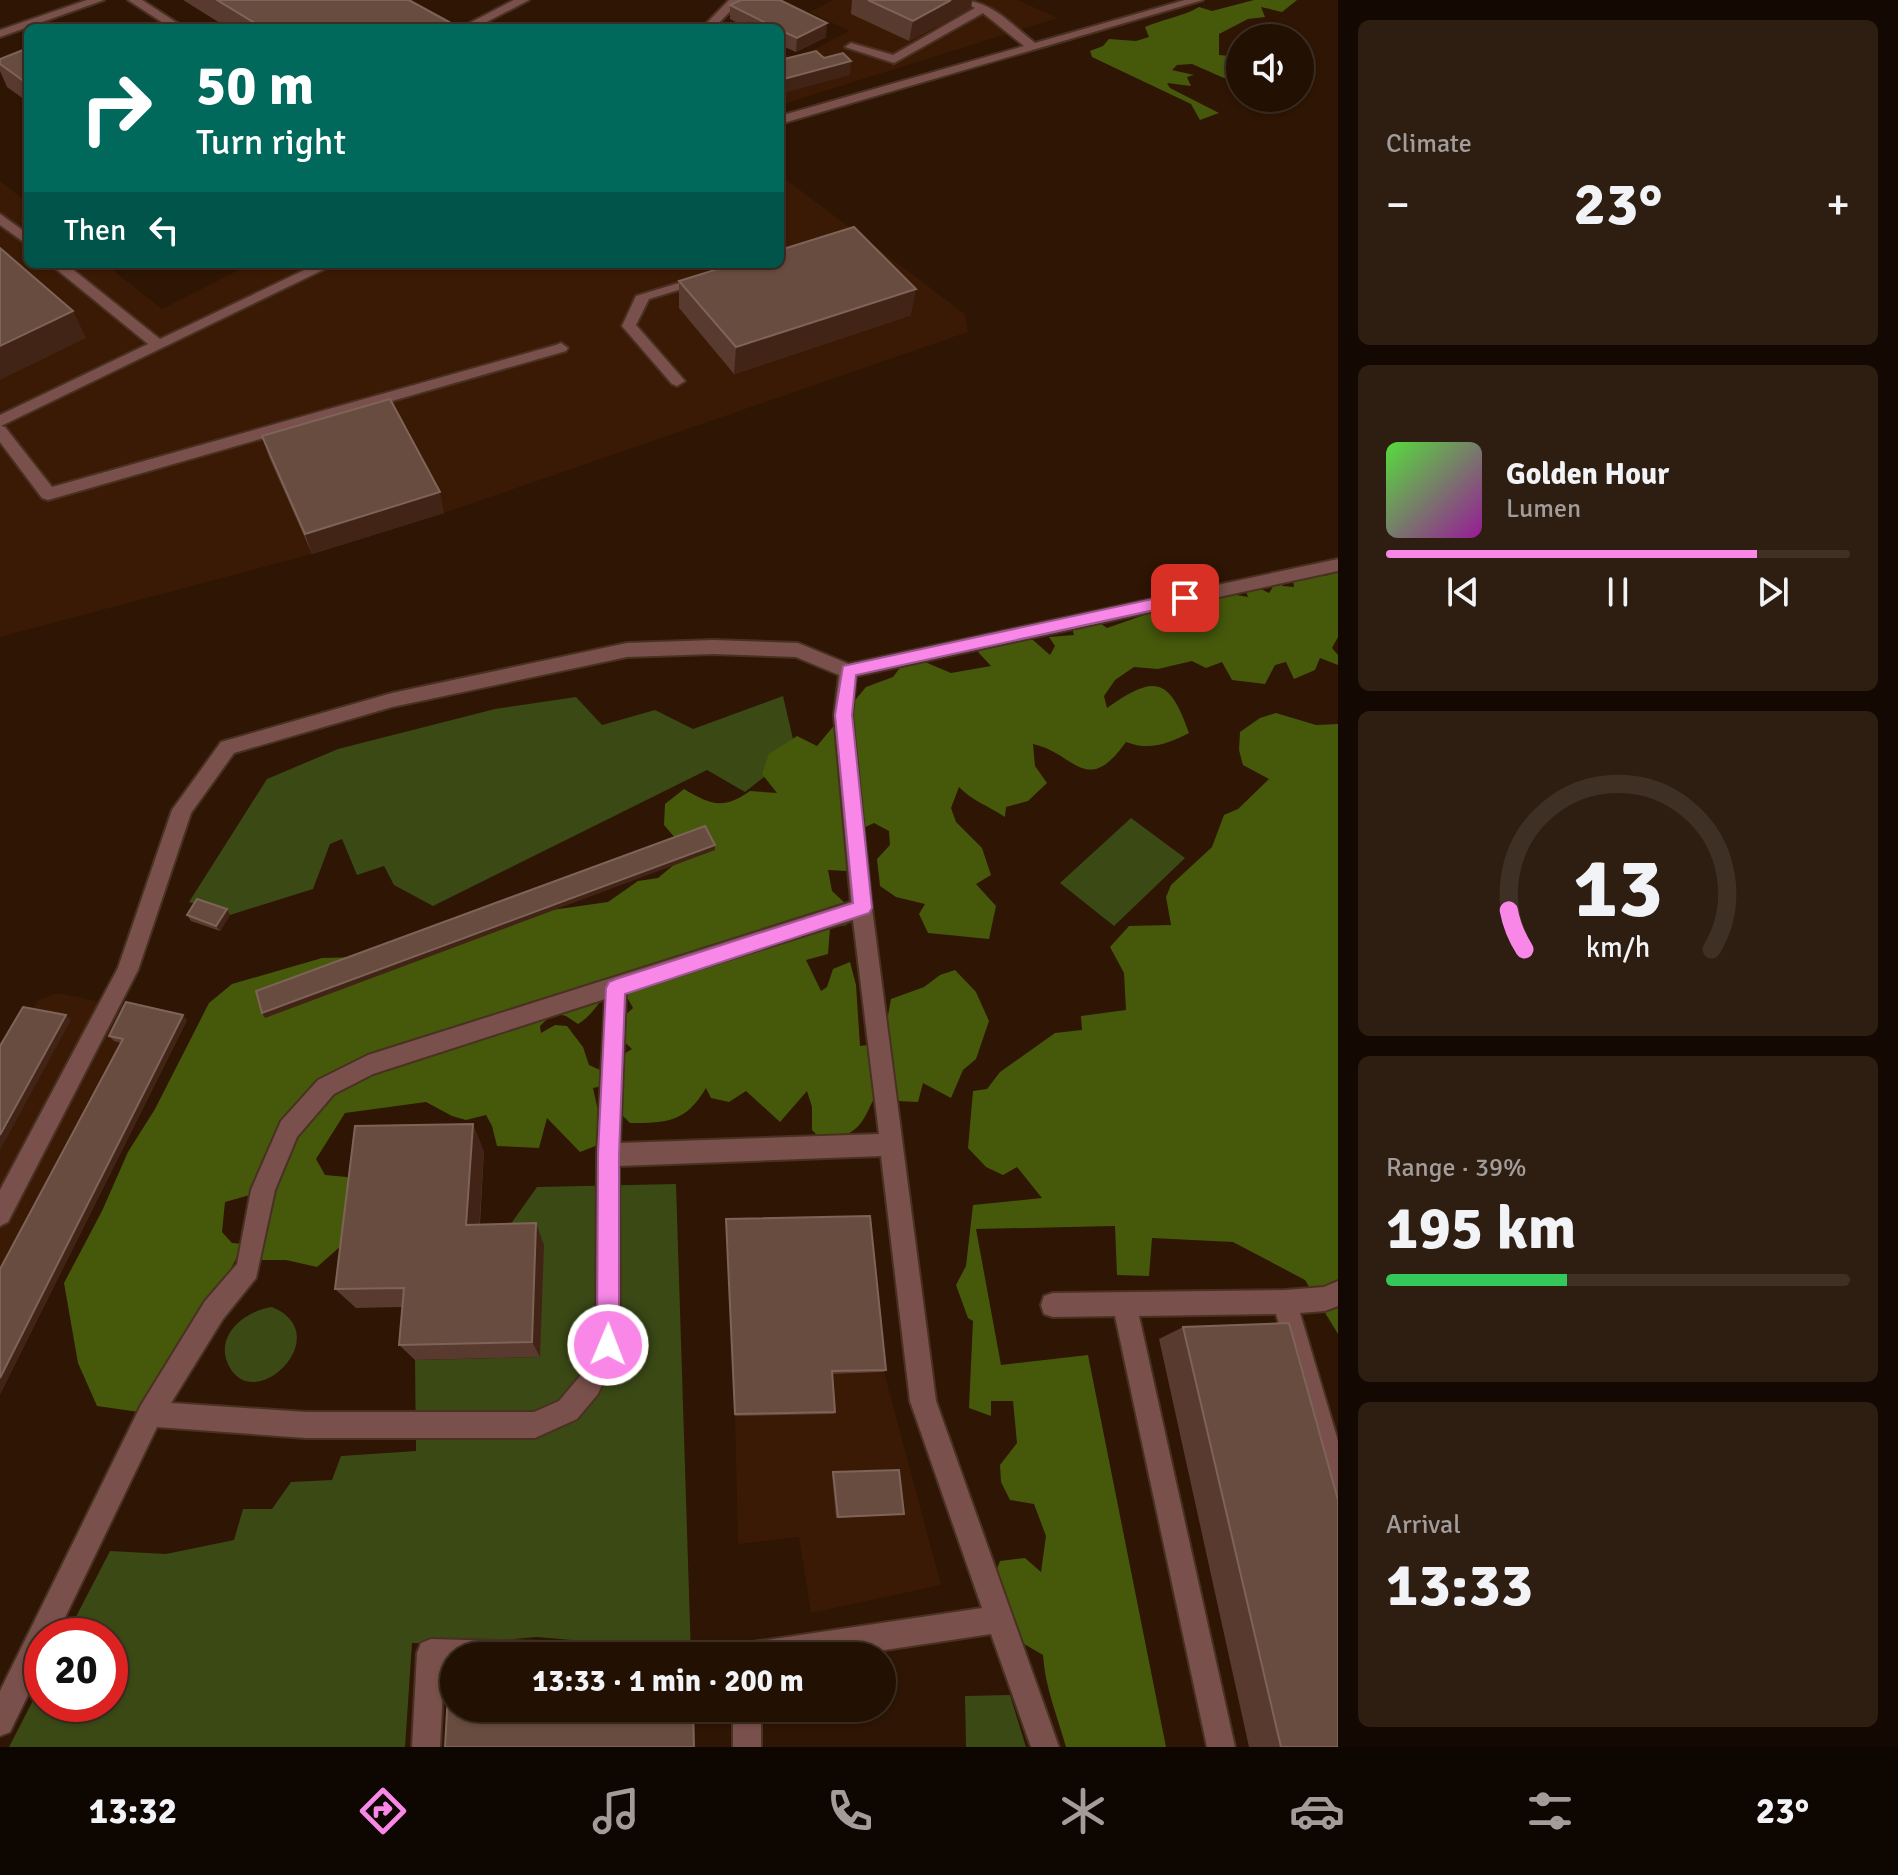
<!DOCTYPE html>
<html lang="en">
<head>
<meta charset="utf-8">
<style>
  :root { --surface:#221003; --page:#2e1e12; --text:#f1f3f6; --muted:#a29d9a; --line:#3f3025; --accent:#f987e8 }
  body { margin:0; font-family:Signika,sans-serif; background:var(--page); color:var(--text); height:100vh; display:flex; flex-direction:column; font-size:30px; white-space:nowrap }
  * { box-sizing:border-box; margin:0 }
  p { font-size:26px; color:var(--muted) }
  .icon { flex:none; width:44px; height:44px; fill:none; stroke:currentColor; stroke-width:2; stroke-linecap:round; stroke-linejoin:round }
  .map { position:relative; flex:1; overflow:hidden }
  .drawer { display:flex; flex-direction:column; gap:20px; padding:20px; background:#130902; width:560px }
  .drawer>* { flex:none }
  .banner { position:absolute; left:24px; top:24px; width:760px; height:244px; border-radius:12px; box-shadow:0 2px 6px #0004,0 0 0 2px var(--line); background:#00695c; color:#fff; overflow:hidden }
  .tools { position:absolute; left:1226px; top:24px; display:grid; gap:16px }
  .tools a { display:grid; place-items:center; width:88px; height:88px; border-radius:50%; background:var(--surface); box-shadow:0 2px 6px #0004,0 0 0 2px var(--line); font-size:40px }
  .speed { position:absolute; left:24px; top:1618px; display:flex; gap:16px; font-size:40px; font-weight:700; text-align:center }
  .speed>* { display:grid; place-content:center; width:104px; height:104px; border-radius:50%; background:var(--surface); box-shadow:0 2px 6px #0004,0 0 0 2px var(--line); line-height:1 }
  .speed .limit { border:12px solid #d22; background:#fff; color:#111 }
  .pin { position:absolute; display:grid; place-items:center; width:68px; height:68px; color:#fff; margin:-34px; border-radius:16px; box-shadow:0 4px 12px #0006 }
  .me { position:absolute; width:88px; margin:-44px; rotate:1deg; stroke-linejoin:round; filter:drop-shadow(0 0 6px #0008) }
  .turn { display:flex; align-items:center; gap:28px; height:168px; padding:0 40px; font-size:36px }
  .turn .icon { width:104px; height:104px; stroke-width:2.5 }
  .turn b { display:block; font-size:56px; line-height:68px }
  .then { display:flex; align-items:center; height:76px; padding:0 40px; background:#0003; gap:16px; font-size:30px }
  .big { font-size:60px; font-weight:700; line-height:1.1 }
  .drawer .widget { flex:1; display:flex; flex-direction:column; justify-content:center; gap:12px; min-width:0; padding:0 28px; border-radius:12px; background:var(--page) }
  .drawer .dial { align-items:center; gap:0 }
  .dial svg { height:208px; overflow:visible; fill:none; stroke:var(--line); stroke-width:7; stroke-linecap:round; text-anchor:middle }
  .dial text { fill:var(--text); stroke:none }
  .song { display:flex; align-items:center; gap:24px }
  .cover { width:96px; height:96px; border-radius:12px; background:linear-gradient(135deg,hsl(110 70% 55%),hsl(300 70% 35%)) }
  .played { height:8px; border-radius:4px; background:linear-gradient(90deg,var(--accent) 80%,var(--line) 80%) }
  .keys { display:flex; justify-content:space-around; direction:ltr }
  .heat { display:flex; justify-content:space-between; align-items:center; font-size:44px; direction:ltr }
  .charge { height:12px; border-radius:6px; background:linear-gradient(90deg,#34c759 39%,var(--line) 0) }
  .trip { position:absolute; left:440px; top:1642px; width:456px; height:80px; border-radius:40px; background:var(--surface); box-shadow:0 2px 6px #0004,0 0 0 2px var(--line); font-weight:700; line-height:80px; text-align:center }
  .tab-bar { display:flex; height:128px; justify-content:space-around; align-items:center; background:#0e0601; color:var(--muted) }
  .tab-bar .icon { width:56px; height:56px }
  .tab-bar .selected { color:var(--accent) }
  .tab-bar b { font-size:36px; color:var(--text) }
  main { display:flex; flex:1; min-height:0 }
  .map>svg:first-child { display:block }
  .built { fill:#3a1a04 }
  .green { fill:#3b4915 }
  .forest { fill:#46590b }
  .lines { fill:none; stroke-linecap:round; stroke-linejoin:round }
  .minor-casing { stroke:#493121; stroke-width:4 }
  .minor { fill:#79504b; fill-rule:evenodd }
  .wall { fill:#593a2f }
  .shaded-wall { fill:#412416 }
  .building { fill:#694c40; stroke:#7e6358; stroke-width:2 }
  .route { fill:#f987e8; stroke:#a25897; stroke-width:2 }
</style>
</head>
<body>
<main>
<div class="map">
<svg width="1338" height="1747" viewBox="0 0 1338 1747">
  <rect width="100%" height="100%" fill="#2e1504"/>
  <g class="built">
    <path d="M 833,0 L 1018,0 L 1058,18 L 780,105 L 780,52 L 796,59 L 849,31 L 810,12 Z"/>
    <path d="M 780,175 L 965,314 L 968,332 L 444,513 L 312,554 L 0,637 L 0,181 L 28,203 L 28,264 L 105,264 L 162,309 L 250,264 L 780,264 Z"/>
    <path d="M 58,993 L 187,1020 L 0,1394 L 0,1061 L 38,1000 Z"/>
    <path d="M 884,1372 L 941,1585 L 811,1613 L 799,1537 L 738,1544 L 735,1416 L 833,1414 L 830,1374 Z"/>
  </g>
  <g class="green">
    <path d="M 783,696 L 796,752 L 745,792 L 707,770 L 433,906 L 394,885 L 384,866 L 357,875 L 342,839 L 330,844 L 313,889 L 230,915 L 189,902 L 267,779 L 338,749 L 495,709 L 576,697 L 602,725 L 655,710 L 693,729 Z"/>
    <path d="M 1131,818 L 1185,858 L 1114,926 L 1060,883 Z"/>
    <path d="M 676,1184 L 691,1656 L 629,1656 L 617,1644 L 537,1637 L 453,1644 L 412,1643 L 405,1747 L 9,1747 L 42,1683 L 42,1704 L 110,1704 L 110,1636 L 66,1636 L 110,1551 L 166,1554 L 234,1540 L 243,1509 L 272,1509 L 291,1482 L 332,1480 L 341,1456 L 416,1451 L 415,1360 L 540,1357 L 510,1225 L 537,1187 Z"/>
    <path d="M 272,1307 C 337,1334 257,1414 230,1368 C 212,1337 244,1311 272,1307 Z"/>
    <path d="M 1010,1695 L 1026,1747 L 966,1747 L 965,1696 Z"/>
  </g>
  <g class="forest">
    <path d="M 1254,0 L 1297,0 L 1282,12 L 1261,7 L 1265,17 L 1248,19 L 1219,34 L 1219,55 L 1240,57 L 1240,85 L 1192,64 L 1177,65 L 1172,70 L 1194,75 L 1187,77 L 1191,86 L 1167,83 L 1170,88 L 1219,113 L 1200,120 L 1191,104 L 1092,57 L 1090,51 L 1103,46 L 1109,39 L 1136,41 L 1149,37 L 1145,27 C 1163,19 1182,17 1199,7 L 1212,11 Z"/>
    <path d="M 1338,569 L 1338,637 L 1332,648 L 1338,655 L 1338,665 L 1320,658 L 1315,670 L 1294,679 L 1286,662 L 1275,665 L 1265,684 L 1232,680 L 1222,662 L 1206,668 L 1192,661 L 1158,669 L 1134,667 L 1115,680 L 1104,696 L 1107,708 C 1154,675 1169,676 1189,733 C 1167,744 1150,751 1126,742 C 1086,798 1075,753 1033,744 L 1035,766 L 1047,783 L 1028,801 L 1006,807 L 1005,817 C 989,806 972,801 959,787 L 951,808 L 956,822 L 982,848 L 991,875 L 976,884 L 996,906 L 989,939 L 928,933 L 919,914 L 925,904 L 896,897 L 880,886 L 877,859 L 890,845 L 889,831 L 874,823 L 861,829 L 847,871 L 828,870 L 832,891 L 846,904 L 847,925 L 830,928 L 828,954 L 806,960 L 821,991 L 827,987 L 833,969 L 850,962 L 856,985 L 860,1046 L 883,1043 L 891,999 L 924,987 L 940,975 L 955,970 L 976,992 L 989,1021 L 976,1059 L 963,1070 L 951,1098 L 923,1083 L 918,1102 L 897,1101 L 889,1077 C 860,1109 874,1133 823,1141 L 812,1130 L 812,1107 L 807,1091 L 780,1122 L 746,1091 L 729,1102 L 711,1098 L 706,1088 C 686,1122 668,1123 630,1123 L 617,1110 L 619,1057 L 632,1049 L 619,1037 L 619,1021 L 633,1008 L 617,979 C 604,994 595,1014 578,1024 L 566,1016 L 553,1013 L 540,1026 L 541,1033 L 555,1025 L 567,1026 L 583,1047 L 589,1065 L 600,1070 L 607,1085 L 593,1088 L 602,1129 L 598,1145 L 580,1152 L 547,1118 L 539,1148 L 497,1146 L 492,1126 L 486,1115 L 466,1120 L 452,1116 L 426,1102 L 345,1113 L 316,1159 L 325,1175 L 347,1177 L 352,1184 L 350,1238 L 317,1267 L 286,1260 L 258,1260 L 250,1195 L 225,1202 L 222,1232 L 232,1243 L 244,1244 L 227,1276 L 139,1412 L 97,1406 L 78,1363 L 64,1283 L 102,1211 L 128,1152 L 155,1109 L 209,1003 L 232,984 L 322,958 L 401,956 L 552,910 L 608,902 L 638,881 L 658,878 L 676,863 L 683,847 L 664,825 L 665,804 L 684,789 C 711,805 723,810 750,791 L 777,793 L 762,774 L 769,754 L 797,736 L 817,746 L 866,687 L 893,677 L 902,665 L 925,662 L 951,673 L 991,666 L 978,652 C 993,639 1014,640 1033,640 L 1050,655 L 1055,646 L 1049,637 L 1074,635 L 1071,625 L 1097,621 L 1107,628 L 1147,614 L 1152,609 L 1169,605 L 1174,613 L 1188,614 L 1192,606 L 1190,601 L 1225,593 L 1248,597 L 1245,589 L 1255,586 L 1269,593 L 1276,582 L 1283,586 L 1294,587 L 1293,580 L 1316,573 L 1327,576 L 1328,572 Z"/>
    <path d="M 1276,713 L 1316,725 L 1338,724 L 1338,1334 L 1305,1280 L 1233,1242 L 1152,1238 L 1149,1276 L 1117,1275 L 1115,1226 L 976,1229 L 1001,1365 L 1088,1355 L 1166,1747 L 1066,1747 C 1057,1715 1045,1687 1043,1655 L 1019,1641 L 992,1581 L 1000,1561 L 1025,1558 L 1041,1572 L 1046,1536 L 1034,1504 L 1010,1500 L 1001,1482 L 1000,1465 L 1017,1443 L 1013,1401 L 991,1401 L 991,1416 L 969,1408 L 973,1321 L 968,1318 L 956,1285 L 966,1266 L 973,1205 L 1042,1198 L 1017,1167 L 1003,1175 L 986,1167 L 968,1148 L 973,1091 L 987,1089 L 1000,1072 L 1055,1033 L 1082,1030 L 1081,1016 L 1126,1010 L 1124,973 L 1110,947 L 1129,926 L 1171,925 L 1166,897 L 1171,885 L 1212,847 L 1224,815 L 1238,809 L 1269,779 L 1243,765 L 1239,750 L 1240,732 L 1260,718 Z"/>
  </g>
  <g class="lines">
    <defs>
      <g id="minor">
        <path d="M 87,0 L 104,0 L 0,37 L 0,30 Z"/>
        <path d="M 128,0 L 142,0 L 185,28 L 171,28 Z"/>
        <path d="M 514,0 L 529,0 L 475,28 L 460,28 Z"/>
        <path d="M 729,0 L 741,0 L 714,28 L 702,28 Z"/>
        <path d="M 960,0 C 991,0 1012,25 1035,43 L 1185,0 L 1203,0 L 780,124 L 780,116 L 1024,46 L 983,13 L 894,63 L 845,47 L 851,43 L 893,55 L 975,8 Z"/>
        <path d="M 0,214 L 28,234 L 28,245 L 0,225 Z"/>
        <path d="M 50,264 L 66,264 L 160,339 L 317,264 L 335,264 L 1,426 L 5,427 L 52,487 L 556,345 L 561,343 L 568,348 L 566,351 L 48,500 L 42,498 L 0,442 L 0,415 L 148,344 Z"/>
        <path d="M 741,264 L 763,264 L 649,299 L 636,325 L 685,381 L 677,386 L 672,384 L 622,326 L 636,296 Z"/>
        <path d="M 1338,559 L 1338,571 L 856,676 L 852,715 L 872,908 L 936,1401 L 1059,1747 L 1031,1747 L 991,1634 L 845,1656 L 739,1656 L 743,1646 L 753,1642 L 982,1608 L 910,1401 L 881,1156 L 619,1166 L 620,1345 L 598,1394 L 577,1419 L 535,1438 L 306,1438 L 157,1427 L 56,1636 L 42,1636 L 42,1666 L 10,1732 L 0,1736 L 0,1691 L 141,1405 L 205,1301 L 237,1264 L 251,1190 L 281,1121 L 318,1080 L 368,1055 L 851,902 L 834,715 L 839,675 L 796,657 L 713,654 L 627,657 L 392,707 L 234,753 L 191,813 L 138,970 L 8,1222 L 0,1226 L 0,1190 L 118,968 L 172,810 L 221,742 L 392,693 L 627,643 L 713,640 L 798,643 L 849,664 ZM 853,920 L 879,1134 L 620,1143 L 626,992 ZM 605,999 L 597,1155 L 596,1344 L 580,1376 L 559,1401 L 534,1412 L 306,1412 L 171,1403 L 223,1319 L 256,1278 L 275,1190 L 297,1137 L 334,1094 L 373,1074 Z"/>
        <path d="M 1338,1281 L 1338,1306 L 1325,1311 L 1300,1313 L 1338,1441 L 1338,1498 L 1329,1494 L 1325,1485 L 1276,1314 L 1139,1316 L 1235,1747 L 1207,1747 L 1115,1316 L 1053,1317 L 1044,1314 L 1041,1305 L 1044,1296 L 1053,1293 L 1285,1290 L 1324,1287 Z"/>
        <path d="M 431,1639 L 541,1642 L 551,1646 L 555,1656 L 454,1656 L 454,1668 L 444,1667 L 440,1747 L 412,1747 L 417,1653 L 421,1643 Z"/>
        <rect x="733" y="1708" width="28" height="39"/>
      </g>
    </defs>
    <use href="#minor" class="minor-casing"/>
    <use href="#minor" class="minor"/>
  </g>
  <g class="wall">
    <path d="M 183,0 L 409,0 L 460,28 L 228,28 Z"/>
    <path d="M 852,0 L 972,0 L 971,8 L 909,41 L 851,14 Z"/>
    <path d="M 730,5 L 826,37 L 796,52 L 780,45 L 780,28 L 747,28 L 730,19 Z"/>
    <path d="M 28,48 L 28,102 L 7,87 L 0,71 L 0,59 Z"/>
    <path d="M 679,281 L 911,315 L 734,374 L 679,308 Z"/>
    <path d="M 262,436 L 444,513 L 312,554 L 269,457 Z"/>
    <path d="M 187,915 L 230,915 L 220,931 L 191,921 Z"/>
    <path d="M 187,1020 L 0,1394 L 0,1269 L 121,1043 L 114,1041 L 109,1036 Z"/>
    <path d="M 484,1151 L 480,1224 L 544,1245 L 540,1357 L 415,1360 L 399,1345 L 402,1307 L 356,1308 L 335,1289 Z"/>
    <path d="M 726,1219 L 886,1370 L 884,1372 L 832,1374 L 835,1412 L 834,1414 L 735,1416 Z"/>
    <path d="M 1183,1327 L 1338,1747 L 1249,1747 L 1159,1339 Z"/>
    <path d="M 833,1472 L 904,1514 L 836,1518 L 832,1473 Z"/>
  </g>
  <g class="shaded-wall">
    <path d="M 951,0 L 972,0 L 971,8 L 909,41 L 913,21 Z"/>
    <path d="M 827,23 L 826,37 L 796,52 L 797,38 Z"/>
    <path d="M 851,61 L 850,75 L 780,94 L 780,80 Z"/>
    <path d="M 916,289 L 911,315 L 734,374 L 736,347 Z"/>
    <path d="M 73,311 L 86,338 L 0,380 L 0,346 Z"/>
    <path d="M 440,492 L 444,513 L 312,554 L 305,534 Z"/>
    <path d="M 715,845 L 715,850 L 265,1018 L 262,1013 Z"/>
    <path d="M 227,909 L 230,915 L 220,931 L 216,926 Z"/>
    <path d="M 66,1015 L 71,1020 L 0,1150 L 0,1135 Z"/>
    <path d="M 183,1015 L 187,1020 L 0,1394 L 0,1378 Z"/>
    <path d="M 473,1124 L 484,1151 L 478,1246 L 466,1225 Z"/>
    <path d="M 536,1223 L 544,1245 L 540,1357 L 532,1342 Z"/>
  </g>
  <g class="building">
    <path d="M 217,0 L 409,0 L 460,28 L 263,28 Z"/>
    <path d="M 741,0 L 780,0 L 827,23 L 797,38 L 780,30 L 780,28 L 776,28 L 730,5 Z"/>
    <path d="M 868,0 L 951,0 L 913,21 Z"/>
    <path d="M 28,48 L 28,84 L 0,64 L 0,59 Z"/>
    <path d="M 816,51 L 824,58 L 843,53 L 851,61 L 780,80 L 780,60 Z"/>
    <path d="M 854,227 L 916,289 L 736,347 L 679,281 L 734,264 L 780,264 L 780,250 Z"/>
    <path d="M 0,248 L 73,311 L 0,346 Z"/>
    <path d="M 390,399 L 440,492 L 305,534 L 262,436 Z"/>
    <path d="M 705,826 L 715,845 L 262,1013 L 256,991 Z"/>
    <path d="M 197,899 L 227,909 L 216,926 L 187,915 Z"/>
    <path d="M 126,1002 L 183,1015 L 0,1378 L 0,1269 L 123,1039 L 109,1036 Z"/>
    <path d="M 23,1007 L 66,1015 L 0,1135 L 0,1046 Z"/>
    <path d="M 473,1124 L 466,1225 L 536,1223 L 532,1342 L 399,1345 L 404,1288 L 335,1289 L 355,1126 Z"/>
    <path d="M 870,1216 L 886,1370 L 832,1371 L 835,1412 L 735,1414 L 726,1219 Z"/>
    <path d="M 1289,1323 L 1338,1500 L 1338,1747 L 1281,1747 L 1183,1327 Z"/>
    <path d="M 899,1470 L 904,1514 L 838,1517 L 833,1472 Z"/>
    <path d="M 454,1692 L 454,1708 L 693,1708 L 694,1747 L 445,1747 L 448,1693 Z"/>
  </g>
  <path class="route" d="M 1185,592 L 1193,598 L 1191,602 L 856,675 L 852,715 L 872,908 L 869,913 L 625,994 L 619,1155 L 619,1345 L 616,1353 L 608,1356 L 600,1353 L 597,1345 L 598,1155 L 606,988 L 609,982 L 616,979 L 853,903 L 835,715 L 843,666 Z"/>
</svg>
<div class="tools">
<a><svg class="icon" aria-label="sound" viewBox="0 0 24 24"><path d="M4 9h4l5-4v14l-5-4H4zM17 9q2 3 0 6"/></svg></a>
</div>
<div class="speed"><div class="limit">20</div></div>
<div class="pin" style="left:1185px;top:598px;background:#d93025"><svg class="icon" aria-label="arrive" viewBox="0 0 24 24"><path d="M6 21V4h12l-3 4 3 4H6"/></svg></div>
<svg class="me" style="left:608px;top:1345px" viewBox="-20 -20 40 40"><circle r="17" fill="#f987e8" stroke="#fff" stroke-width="3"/><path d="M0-11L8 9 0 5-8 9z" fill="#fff"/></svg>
<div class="trip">13:33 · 1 min · 200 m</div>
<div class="banner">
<div class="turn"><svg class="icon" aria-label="right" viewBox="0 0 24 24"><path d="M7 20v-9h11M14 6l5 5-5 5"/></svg><div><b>50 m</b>Turn right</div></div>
<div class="then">Then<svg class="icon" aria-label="left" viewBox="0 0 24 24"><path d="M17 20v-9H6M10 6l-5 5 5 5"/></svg></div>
</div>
</div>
<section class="drawer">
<div class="widget"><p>Climate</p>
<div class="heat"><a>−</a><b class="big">23°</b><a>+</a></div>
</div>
<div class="widget">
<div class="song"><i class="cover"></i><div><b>Golden Hour</b><p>Lumen</p></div></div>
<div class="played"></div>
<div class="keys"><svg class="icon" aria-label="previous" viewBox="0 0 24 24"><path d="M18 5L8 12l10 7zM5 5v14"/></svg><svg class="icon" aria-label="pause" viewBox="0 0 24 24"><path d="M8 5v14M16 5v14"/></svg><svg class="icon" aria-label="next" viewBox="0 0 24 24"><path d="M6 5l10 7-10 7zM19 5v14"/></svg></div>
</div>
<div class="widget dial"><svg viewBox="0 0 100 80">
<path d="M14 69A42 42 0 1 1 86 69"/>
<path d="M14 69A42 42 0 0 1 8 54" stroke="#f987e8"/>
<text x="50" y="56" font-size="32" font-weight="700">13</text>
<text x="50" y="72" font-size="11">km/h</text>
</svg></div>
<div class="widget"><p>Range · 39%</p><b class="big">195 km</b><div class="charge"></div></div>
<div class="widget"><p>Arrival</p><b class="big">13:33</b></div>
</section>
</main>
<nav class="tab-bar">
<b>13:32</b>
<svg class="icon selected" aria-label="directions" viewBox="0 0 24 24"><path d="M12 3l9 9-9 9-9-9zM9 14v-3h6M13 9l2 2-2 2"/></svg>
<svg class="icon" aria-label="music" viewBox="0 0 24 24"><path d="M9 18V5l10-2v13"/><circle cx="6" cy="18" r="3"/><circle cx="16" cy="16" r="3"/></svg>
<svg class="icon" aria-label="phone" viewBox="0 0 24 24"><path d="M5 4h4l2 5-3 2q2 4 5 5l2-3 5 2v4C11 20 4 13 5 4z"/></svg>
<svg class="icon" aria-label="climate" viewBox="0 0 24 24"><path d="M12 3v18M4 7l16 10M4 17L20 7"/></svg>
<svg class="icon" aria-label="car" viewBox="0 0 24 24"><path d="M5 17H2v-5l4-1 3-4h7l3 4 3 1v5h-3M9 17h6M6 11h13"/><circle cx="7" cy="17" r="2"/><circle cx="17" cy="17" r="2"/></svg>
<svg class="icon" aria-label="filters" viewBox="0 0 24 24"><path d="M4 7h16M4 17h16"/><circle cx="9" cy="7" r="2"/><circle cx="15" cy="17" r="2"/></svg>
<b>23°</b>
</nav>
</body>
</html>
